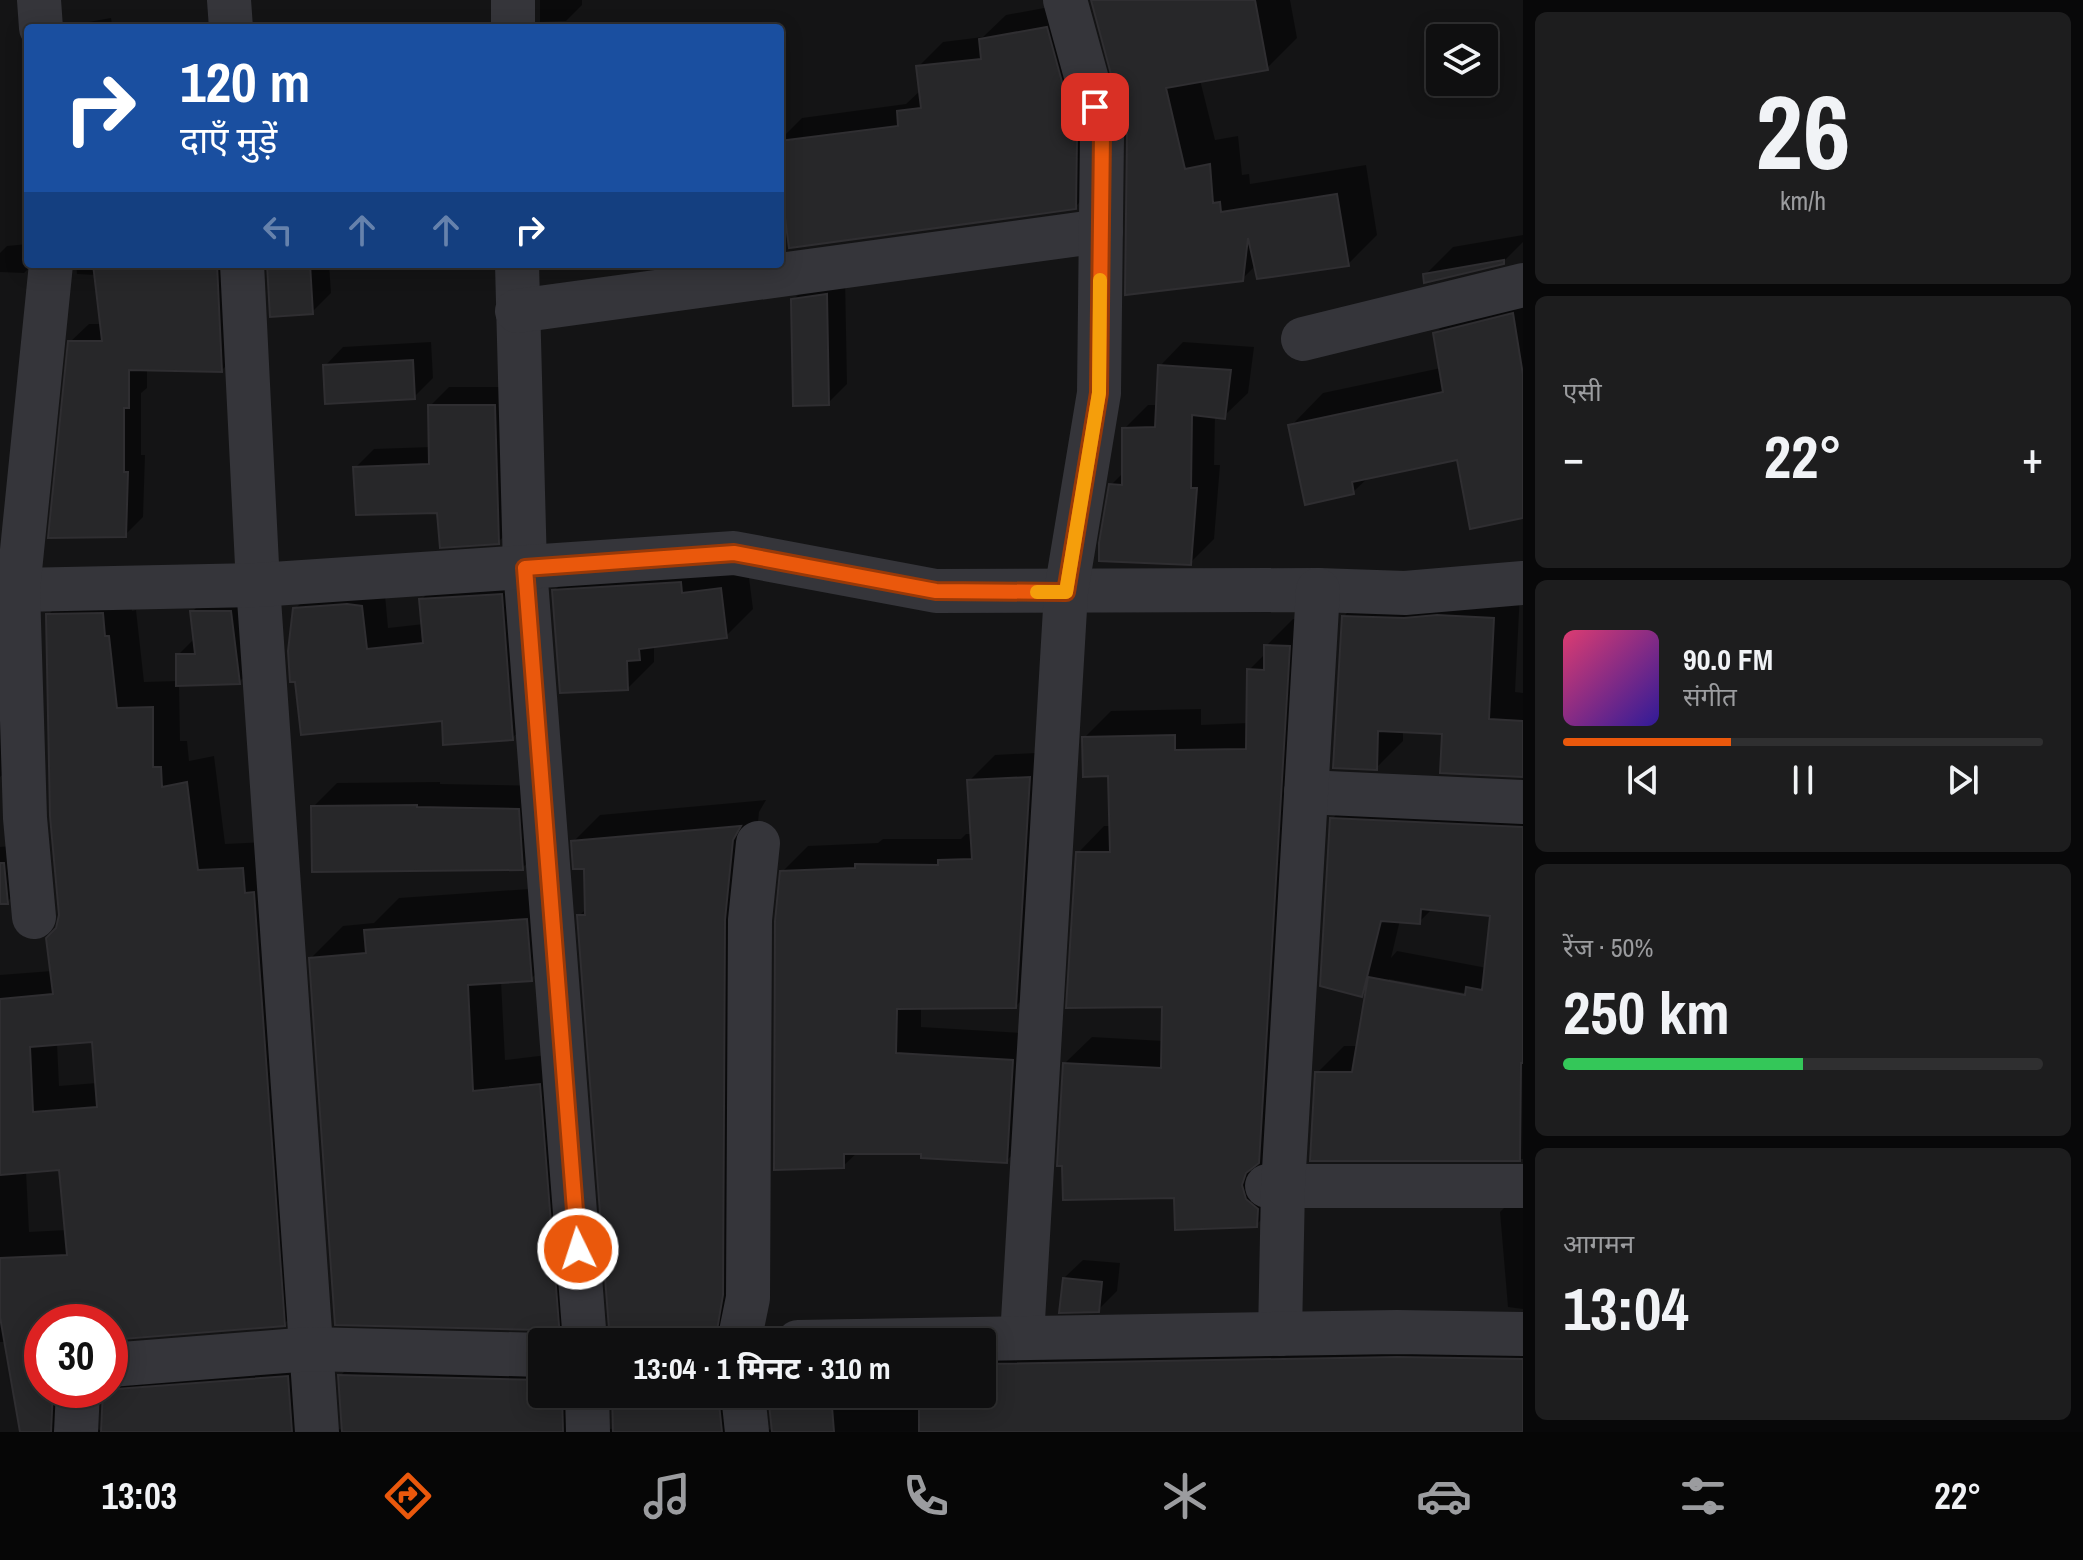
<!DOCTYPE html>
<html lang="hi">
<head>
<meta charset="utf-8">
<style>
  :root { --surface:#0f0f10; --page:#1d1d1e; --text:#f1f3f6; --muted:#9b9c9f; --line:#2f2f30; --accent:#ea580c }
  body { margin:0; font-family:"Archivo Narrow","Noto Sans Devanagari",sans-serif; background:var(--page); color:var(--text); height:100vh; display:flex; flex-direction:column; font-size:30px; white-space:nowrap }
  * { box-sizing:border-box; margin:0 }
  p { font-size:26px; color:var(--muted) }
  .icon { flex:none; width:44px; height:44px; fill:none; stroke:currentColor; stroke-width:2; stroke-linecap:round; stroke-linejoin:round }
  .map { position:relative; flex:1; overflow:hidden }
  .side { display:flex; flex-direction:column; gap:12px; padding:12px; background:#080809; width:560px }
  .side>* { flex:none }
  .guide { position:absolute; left:24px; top:24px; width:760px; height:244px; border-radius:8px; box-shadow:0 4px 20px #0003,0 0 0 2px var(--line); background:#1a4fa0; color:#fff; overflow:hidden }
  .tools { position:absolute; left:1426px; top:24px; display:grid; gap:16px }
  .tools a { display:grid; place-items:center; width:72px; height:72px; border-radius:8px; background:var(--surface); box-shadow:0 4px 20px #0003,0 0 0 2px var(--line); font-size:40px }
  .speed { position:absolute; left:24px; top:1304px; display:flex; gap:16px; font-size:40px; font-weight:700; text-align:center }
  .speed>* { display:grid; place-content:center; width:104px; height:104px; border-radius:50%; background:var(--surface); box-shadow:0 4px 20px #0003,0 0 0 2px var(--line); line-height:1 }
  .speed .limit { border:12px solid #d22; background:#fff; color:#111 }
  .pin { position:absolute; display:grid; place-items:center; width:68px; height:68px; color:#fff; margin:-34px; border-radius:16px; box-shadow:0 4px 12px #0006 }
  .me { position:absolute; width:88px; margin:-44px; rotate:356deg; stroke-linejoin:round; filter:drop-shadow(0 0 6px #0008) }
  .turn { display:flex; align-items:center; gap:28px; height:168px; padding:0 24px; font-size:36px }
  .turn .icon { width:104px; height:104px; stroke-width:2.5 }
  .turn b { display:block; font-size:56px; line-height:68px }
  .lanes { display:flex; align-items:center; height:76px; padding:0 24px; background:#0003; justify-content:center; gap:40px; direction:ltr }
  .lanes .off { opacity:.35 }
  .big { font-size:60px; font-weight:700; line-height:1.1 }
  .side .widget { flex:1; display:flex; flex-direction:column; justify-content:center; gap:12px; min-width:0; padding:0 28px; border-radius:12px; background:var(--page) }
  .side .dial { align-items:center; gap:0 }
  .dial b { font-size:104px; line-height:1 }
  .song { display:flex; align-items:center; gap:24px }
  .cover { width:96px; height:96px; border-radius:12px; background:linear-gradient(135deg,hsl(340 70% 55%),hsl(250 70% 35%)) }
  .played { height:8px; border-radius:4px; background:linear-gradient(90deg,var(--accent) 35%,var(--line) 35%) }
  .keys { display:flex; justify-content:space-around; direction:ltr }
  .heat { display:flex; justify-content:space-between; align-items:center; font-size:44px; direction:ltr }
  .charge { height:12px; border-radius:6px; background:linear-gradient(90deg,#34c759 50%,var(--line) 0) }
  .trip { position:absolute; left:528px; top:1328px; width:468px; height:80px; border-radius:8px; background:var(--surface); box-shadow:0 4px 20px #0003,0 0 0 2px var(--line); font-weight:700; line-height:80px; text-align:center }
  .dock { display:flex; height:128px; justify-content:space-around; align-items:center; background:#060606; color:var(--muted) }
  .dock .icon { width:56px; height:56px }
  .dock .active { color:var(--accent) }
  .dock b { font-size:36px; color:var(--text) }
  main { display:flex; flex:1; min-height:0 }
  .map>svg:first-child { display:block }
  .shadow { fill:#0007; fill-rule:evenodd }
  .building { fill:#272729; stroke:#2f2e31; stroke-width:2; fill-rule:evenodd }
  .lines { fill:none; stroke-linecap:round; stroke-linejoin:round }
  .minor { stroke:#35353a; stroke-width:44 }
  .route-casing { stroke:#983908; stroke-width:20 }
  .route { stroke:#ea580c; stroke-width:14 }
  .slow { stroke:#f59e0b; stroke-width:14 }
</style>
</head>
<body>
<main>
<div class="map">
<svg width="1523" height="1432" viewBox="0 0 1523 1432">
  <rect width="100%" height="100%" fill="#141415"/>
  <g class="shadow">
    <path d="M 540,0 L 582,0 L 582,5 L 566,21 L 540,22 Z"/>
    <path d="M 1093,0 L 1290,0 L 1297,38 L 1267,68 L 1200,80 L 1215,140 L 1238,136 L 1242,175 L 1249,174 L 1250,184 L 1366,165 L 1377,235 L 1348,264 L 1256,265 L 1242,279 L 1129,134 Z"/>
    <path d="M 1071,3 L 1100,182 L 1075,207 L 780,164 L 780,140 L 802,118 L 906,104 L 921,90 L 918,67 L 943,42 L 983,37 L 1006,15 Z"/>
    <path d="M 111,18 L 112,24 L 121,23 L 122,28 L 78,28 L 83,23 Z"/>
    <path d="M 1523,235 L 1523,242 L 1503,262 L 1425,275 L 1453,247 Z"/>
    <path d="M 28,244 L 28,264 L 33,264 L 24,273 L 0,272 L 0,253 L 7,246 Z"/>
    <path d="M 76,264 L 235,264 L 240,352 L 222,370 L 147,368 L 147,388 L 141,393 L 141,455 L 145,455 L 143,517 L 125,535 L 70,342 L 89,324 L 102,324 L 96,275 L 77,274 Z"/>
    <path d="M 268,264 L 329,264 L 331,293 L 312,312 Z"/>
    <path d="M 845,276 L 847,384 L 828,403 L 793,300 L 812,281 Z"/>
    <path d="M 1523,288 L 1523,516 L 1458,458 L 1369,477 L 1353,492 L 1291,426 L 1323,393 L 1441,368 L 1435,334 L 1467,301 Z"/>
    <path d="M 431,342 L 433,378 L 414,397 L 325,366 L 343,347 Z"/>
    <path d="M 1183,342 L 1254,347 L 1248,393 L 1224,416 L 1215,415 L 1214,465 L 1220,465 L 1214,539 L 1190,563 L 1111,485 L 1124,472 L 1124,429 L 1148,405 L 1158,405 L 1160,366 Z"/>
    <path d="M 449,387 L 512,387 L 517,523 L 498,542 L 355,468 L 374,449 L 431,447 L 430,406 Z"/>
    <path d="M 747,562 L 753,609 L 726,636 L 654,645 L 654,662 L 628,688 L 554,591 L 581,564 Z"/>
    <path d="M 523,572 L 535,716 L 512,738 L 444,719 L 295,609 L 318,586 L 384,584 L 388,628 L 424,624 L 421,600 L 443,578 Z"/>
    <path d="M 130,587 L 132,611 L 136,610 L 144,682 L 178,681 L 178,655 L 195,638 L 192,612 L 210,594 L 249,593 L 258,663 L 239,682 L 179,684 L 180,741 L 187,741 L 189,761 L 214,756 L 225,844 L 270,842 L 311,1297 L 284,1324 L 110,1339 L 110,1322 L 42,1322 L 42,1390 L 78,1390 L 90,1427 L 103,1431 L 110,1384 L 314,1350 L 333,1428 L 344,1430 L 340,1376 L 367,1349 L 542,1353 L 542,1394 L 589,1394 L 603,1427 L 615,1430 L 614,1394 L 747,1394 L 765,1429 L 774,1430 L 770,1394 L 860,1394 L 861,1407 L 921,1403 L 921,1394 L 982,1394 L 982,1342 L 1523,1332 L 1523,1432 L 21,1432 L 6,1342 L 0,1342 L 0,975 L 52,971 L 61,915 L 48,615 L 75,588 ZM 94,1040 L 97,1083 L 59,1086 L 57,1043 ZM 61,1168 L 67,1230 L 29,1232 L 26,1171 Z"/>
    <path d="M 1371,590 L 1520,592 L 1515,692 L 1523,693 L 1523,775 L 1444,733 L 1403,731 L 1403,741 L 1376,768 L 1343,617 Z"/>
    <path d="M 1293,619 L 1315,620 L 1283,1198 L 1256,1225 L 1176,1196 L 1065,1063 L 1092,1037 L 1164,1041 L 1164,1005 L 1078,853 L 1104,826 L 1111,826 L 1110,774 L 1084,738 L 1111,711 L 1201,709 L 1201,725 L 1248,723 L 1249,670 L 1266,653 L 1266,646 Z"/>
    <path d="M 0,669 L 17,761 L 0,777 Z"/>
    <path d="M 1055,752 L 1042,980 L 1016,1006 L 921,1007 L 921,1027 L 1038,1034 L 1032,1135 L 1006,1161 L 923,1152 L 858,1152 L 843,1166 L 782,872 L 808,846 L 878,843 L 883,839 L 961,839 L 966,834 L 972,834 L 969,781 L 995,755 Z"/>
    <path d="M 440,782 L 440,784 L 542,786 L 547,844 L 522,868 L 313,807 L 337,783 Z"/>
    <path d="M 1359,792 L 1523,800 L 1523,1159 L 1312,1159 L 1317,1073 L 1344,1046 L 1358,1046 L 1369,987 L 1361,995 L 1332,819 ZM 1433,908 L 1493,914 L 1487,968 L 1397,951 L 1391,958 L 1400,920 L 1419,922 ZM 1389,979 L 1475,995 L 1474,999 L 1389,983 Z"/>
    <path d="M 766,800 L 759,812 L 751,891 L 750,1335 L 764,1341 L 813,1337 L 856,1342 L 585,1342 L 602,1338 L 612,1340 L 579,916 L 587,908 L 586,867 L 573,842 L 600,815 Z"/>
    <path d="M 22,845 L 25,883 L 7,902 L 0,902 L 0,847 Z"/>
    <path d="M 559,887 L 563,946 L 531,979 L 501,981 L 505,1060 L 572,1052 L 591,1304 L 560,1336 L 311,958 L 343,926 L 374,923 L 399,898 Z"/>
    <path d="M 1523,1189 L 1523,1309 L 1508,1307 L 1500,1212 Z"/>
    <path d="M 1083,1260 L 1120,1263 L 1117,1291 L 1098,1310 L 1064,1278 Z"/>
  </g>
  <g class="building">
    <path d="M 1091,0 L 1255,0 L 1268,70 L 1166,88 L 1185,169 L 1210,164 L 1213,203 L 1220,202 L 1221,212 L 1337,194 L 1349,266 L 1257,279 L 1248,238 L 1243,281 L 1125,295 L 1127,134 Z"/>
    <path d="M 1047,27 L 1077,137 L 1076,209 L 789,248 L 780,179 L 780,141 L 898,126 L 897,111 L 921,108 L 916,66 L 981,59 L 979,39 Z"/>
    <path d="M 1504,260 L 1504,264 L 1424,283 L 1423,274 Z"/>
    <path d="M 93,264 L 217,264 L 222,372 L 129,370 L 129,408 L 124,408 L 124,472 L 128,472 L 126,537 L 48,538 L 68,341 L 102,341 Z"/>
    <path d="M 267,264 L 310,264 L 313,314 L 270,317 Z"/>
    <path d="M 827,294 L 829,405 L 793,406 L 791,299 Z"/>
    <path d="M 1513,313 L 1523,375 L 1523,518 L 1470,529 L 1457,460 L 1352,482 L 1354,494 L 1305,505 L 1288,425 L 1443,392 L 1433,333 Z"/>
    <path d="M 413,360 L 415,399 L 325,404 L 323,365 Z"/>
    <path d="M 1158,365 L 1231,370 L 1225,419 L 1192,415 L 1191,488 L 1197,488 L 1191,565 L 1099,561 L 1099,543 L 1109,484 L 1122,485 L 1122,428 L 1155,427 Z"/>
    <path d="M 428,405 L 495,405 L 499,544 L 440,548 L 437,513 L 356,515 L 353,467 L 429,464 Z"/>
    <path d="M 681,582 L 682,593 L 721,588 L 727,638 L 639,649 L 640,660 L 627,661 L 628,690 L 560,693 L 552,590 Z"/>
    <path d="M 502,594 L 513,740 L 443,745 L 442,721 L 301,735 L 295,682 L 290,682 L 288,651 L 293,608 L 347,604 L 362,606 L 367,649 L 423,643 L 419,599 Z"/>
    <path d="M 190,611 L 231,611 L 240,684 L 176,686 L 176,654 L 195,654 Z"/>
    <path d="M 103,613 L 105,636 L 109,636 L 117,708 L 153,707 L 153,767 L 161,767 L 162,787 L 187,782 L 198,870 L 243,868 L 245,893 L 254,892 L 285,1326 L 110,1340 L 110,1322 L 42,1322 L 42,1390 L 53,1390 L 51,1432 L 20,1432 L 0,1317 L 0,1258 L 67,1255 L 59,1170 L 0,1175 L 0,999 L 53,994 L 46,938 L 56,928 L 59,915 L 50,816 L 46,614 ZM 92,1042 L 97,1107 L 33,1112 L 30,1047 Z"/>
    <path d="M 1437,615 L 1494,618 L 1489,719 L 1523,721 L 1523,777 L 1440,773 L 1442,734 L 1378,731 L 1377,770 L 1333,768 L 1342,616 L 1404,618 Z"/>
    <path d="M 1264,645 L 1290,646 L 1259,1163 L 1246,1173 L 1242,1185 L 1246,1199 L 1258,1209 L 1257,1227 L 1175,1230 L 1174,1198 L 1063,1200 L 1062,1166 L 1057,1166 L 1063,1063 L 1161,1068 L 1162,1007 L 1066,1008 L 1076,852 L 1110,852 L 1108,776 L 1083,777 L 1082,737 L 1175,735 L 1175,750 L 1246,749 L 1247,669 L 1264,670 Z"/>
    <path d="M 1030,777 L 1016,1008 L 897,1009 L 896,1053 L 1013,1060 L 1007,1163 L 921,1158 L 921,1154 L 844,1154 L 844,1168 L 774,1170 L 775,921 L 780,871 L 855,868 L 855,864 L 938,865 L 938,860 L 972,859 L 967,780 Z"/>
    <path d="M 417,805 L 417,807 L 519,809 L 523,870 L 312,872 L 311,806 Z"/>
    <path d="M 1330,818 L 1523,827 L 1523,1063 L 1521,1063 L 1520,1161 L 1310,1161 L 1315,1072 L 1352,1072 L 1368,977 L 1465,995 L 1466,987 L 1482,990 L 1490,916 L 1421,909 L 1420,924 L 1381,921 L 1362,997 L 1320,986 Z"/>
    <path d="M 741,826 L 733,840 L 725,920 L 723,1295 L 715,1342 L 610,1342 L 577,915 L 585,915 L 584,869 L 573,869 L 571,841 Z"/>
    <path d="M 0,863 L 4,863 L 8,904 L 0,904 Z"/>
    <path d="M 527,919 L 532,981 L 468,985 L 473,1091 L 540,1084 L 560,1338 L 554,1333 L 543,1330 L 335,1325 L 309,958 L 366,953 L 364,930 Z"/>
    <path d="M 1063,1278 L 1102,1282 L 1099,1312 L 1059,1313 Z"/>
    <path d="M 1397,1357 L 1523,1359 L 1523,1432 L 919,1432 L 919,1394 L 982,1394 L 982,1364 Z"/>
    <path d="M 338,1375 L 542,1380 L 542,1394 L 562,1394 L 563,1432 L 342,1432 Z"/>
    <path d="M 288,1376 L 292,1432 L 101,1432 L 103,1390 Z"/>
    <path d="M 612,1394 L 718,1394 L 722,1432 L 613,1432 Z"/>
    <path d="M 768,1394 L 831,1394 L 834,1432 L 772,1432 Z"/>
  </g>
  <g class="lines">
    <g class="minor">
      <path d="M 39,0 L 41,28"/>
      <path d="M 229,0 L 231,28"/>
      <path d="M 513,0 L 513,28"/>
      <path d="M 242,264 L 258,585 L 317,1432"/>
      <path d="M 517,264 L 525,568 L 585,1342"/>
      <path d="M 517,311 L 1101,231"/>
      <path d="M 1303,339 L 1523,285"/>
      <path d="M 18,590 L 258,585 L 734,553 L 936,591 L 1318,590 L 1405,593 L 1523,583"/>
      <path d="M 1306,792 L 1523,802"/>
      <path d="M 34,917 L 25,818 L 18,590 L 51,264"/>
      <path d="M 1267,1186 L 1523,1186"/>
      <path d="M 1280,1334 L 1283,1187 L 1318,590"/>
      <path d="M 1022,1337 L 1066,592 L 1099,393 L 1102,134 L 1065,0"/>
      <path d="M 739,1342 L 748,1298 L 750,920 L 758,843"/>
      <path d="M 798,1342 L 1397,1332 L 1523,1334"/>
      <path d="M 110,1365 L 311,1349 L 542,1355"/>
      <path d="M 587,1394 L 588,1432"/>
      <path d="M 743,1394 L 747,1432"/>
      <path d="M 76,1432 L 78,1390"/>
    </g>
  </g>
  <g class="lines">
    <defs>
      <path id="route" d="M 578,1249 L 525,568 L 734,553 L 936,591 L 1066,592 L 1099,393 L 1102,134 L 1095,107"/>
    </defs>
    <use href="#route" class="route-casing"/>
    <use href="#route" class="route"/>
    <path class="slow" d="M 1037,592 L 1066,592 L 1099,393 L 1100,280"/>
  </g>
</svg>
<div class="tools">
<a><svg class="icon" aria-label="layers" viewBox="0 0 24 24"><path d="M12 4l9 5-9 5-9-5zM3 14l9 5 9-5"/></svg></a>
</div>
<div class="speed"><div class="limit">30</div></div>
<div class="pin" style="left:1095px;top:107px;background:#d93025"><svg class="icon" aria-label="arrive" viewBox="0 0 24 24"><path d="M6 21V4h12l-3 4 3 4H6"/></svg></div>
<svg class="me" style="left:578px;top:1249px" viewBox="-20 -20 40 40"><circle r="17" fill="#ea580c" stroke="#fff" stroke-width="3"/><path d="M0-11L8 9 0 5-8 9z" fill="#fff"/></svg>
<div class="trip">13:04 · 1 मिनट · 310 m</div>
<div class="guide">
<div class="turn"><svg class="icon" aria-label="right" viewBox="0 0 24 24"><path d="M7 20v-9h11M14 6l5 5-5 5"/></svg><div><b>120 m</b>दाएँ मुड़ें</div></div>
<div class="lanes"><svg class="icon off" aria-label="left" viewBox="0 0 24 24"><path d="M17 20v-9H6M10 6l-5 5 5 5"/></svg><svg class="icon off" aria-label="ahead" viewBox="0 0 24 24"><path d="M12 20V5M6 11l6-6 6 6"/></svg><svg class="icon off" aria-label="ahead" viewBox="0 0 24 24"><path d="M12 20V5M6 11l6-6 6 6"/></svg><svg class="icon" aria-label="right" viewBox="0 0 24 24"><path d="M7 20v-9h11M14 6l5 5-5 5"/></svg></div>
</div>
</div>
<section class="side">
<div class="widget dial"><b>26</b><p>km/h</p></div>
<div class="widget"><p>एसी</p>
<div class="heat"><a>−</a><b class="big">22°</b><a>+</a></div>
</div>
<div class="widget">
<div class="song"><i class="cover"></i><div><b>90.0 FM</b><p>संगीत</p></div></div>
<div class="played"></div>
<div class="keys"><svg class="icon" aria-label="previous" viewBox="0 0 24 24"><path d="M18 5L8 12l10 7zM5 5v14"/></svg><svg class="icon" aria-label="pause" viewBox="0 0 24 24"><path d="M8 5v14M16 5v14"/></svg><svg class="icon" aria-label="next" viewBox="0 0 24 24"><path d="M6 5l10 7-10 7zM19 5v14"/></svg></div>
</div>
<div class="widget"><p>रेंज · 50%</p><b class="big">250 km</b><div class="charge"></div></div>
<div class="widget"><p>आगमन</p><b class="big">13:04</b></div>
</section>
</main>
<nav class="dock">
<b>13:03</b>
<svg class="icon active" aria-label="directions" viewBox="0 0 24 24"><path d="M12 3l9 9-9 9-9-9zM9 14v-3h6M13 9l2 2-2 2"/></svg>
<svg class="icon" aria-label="music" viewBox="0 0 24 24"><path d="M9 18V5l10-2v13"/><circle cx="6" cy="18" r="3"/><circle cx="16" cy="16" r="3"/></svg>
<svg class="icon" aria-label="phone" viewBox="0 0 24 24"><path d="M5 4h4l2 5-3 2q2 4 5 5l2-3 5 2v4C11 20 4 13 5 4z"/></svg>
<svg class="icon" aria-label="climate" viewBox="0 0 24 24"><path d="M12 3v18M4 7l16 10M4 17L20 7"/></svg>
<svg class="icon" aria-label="car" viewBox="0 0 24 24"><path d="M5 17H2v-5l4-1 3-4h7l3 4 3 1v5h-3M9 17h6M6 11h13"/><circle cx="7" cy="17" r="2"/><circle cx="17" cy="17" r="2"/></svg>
<svg class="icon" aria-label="filters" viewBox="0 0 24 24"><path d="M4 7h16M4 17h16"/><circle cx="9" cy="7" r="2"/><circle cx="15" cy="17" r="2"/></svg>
<b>22°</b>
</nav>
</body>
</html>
